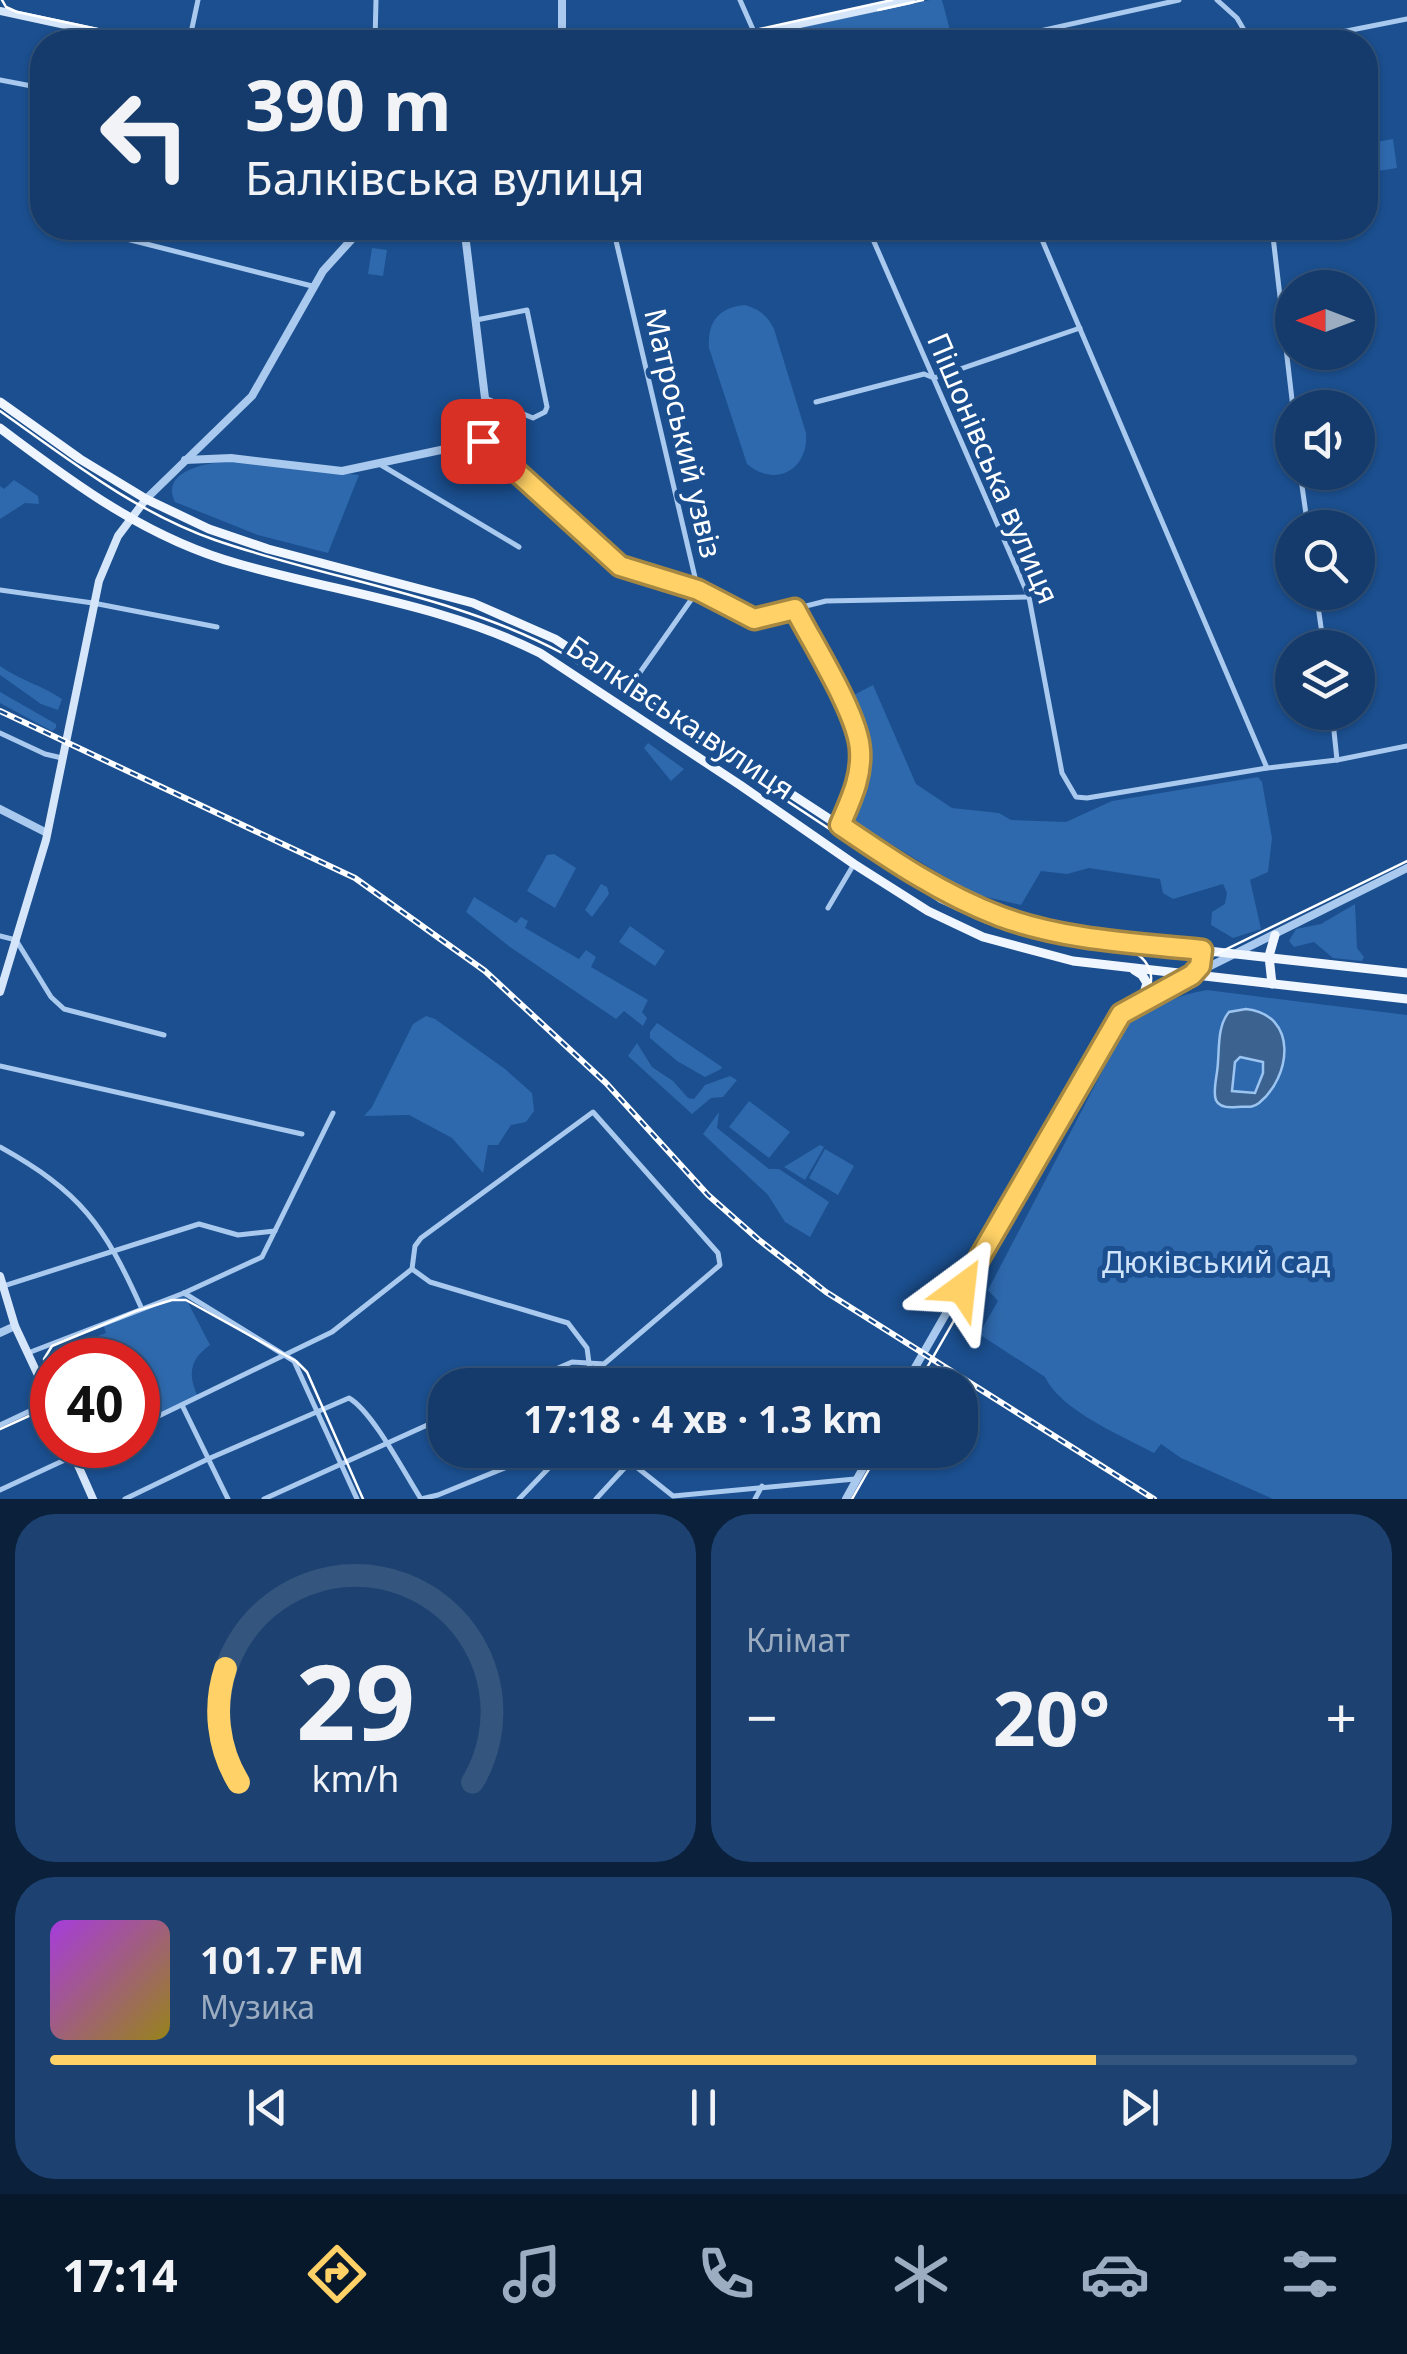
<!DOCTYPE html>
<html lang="uk">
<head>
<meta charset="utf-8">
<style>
  :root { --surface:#143b6b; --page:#1d4271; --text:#f1f3f6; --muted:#9dadc1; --line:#33557e; --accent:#ffd166 }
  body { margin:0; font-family:"Noto Sans",sans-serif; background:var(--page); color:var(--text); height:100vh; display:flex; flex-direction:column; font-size:38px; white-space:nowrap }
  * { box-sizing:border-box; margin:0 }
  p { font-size:32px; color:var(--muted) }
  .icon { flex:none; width:55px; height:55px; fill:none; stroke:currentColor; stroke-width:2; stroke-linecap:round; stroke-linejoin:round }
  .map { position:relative; height:1499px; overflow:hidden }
  .panel { display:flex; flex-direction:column; gap:15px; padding:15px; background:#0b203b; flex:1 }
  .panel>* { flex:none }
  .hud { position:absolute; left:30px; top:30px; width:1348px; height:210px; border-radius:40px; box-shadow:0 2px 8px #0004,0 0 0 2px var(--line); background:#143b6b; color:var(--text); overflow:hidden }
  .needle { width:65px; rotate:270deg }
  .controls { position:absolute; left:1275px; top:270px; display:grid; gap:20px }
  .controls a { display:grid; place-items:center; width:100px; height:100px; border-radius:50%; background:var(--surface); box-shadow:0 2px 8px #0004,0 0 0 2px var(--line); font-size:50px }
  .speed { position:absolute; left:30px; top:1338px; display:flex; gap:20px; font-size:50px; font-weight:700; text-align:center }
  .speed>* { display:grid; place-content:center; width:130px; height:130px; border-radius:50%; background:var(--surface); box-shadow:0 2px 8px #0004,0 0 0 2px var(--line); line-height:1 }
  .speed .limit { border:15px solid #d22; background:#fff; color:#111 }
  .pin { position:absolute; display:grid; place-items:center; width:85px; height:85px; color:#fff; margin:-42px; border-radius:20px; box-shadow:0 5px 15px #0006 }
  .me { position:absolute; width:110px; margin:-55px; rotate:30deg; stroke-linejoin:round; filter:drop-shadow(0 0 8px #0008) }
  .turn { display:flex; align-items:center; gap:35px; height:210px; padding:0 50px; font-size:45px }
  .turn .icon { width:130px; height:130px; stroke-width:2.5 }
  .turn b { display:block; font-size:70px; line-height:85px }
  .big { font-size:75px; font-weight:700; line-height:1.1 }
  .panel .widget { flex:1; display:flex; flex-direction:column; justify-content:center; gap:15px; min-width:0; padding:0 35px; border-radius:40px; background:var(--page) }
  .panel .dial { align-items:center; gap:0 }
  .dial svg { height:260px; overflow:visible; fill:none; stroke:var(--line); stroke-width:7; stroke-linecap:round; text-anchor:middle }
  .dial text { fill:var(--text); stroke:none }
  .song { display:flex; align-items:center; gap:30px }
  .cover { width:120px; height:120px; border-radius:15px; background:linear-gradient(135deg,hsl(280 70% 55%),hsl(50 70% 35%)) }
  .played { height:10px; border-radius:5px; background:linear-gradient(90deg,var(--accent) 80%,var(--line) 80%) }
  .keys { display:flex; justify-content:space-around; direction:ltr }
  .heat { display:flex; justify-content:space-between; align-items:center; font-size:55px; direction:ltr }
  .panel .tiles { flex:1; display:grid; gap:15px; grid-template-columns:1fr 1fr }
  .widget:last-child { grid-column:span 2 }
  .trip { position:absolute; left:428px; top:1368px; width:550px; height:100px; border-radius:40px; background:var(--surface); box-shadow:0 2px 8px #0004,0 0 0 2px var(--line); font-weight:700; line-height:100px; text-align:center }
  .dock { display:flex; height:160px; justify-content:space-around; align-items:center; background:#08182b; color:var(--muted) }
  .dock .icon { width:70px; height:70px }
  .dock .on { color:var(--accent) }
  .dock b { font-size:45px; color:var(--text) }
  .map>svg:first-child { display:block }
  .green { fill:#2e69ad }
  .water { fill:#3c6290; stroke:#9cc4f0; stroke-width:2.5; fill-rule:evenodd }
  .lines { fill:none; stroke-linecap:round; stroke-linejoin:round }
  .minor { stroke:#a9c9ee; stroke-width:5 }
  .tertiary { stroke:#a9c9ee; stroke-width:8 }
  .secondary { stroke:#d6e6fa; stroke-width:8 }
  .primary { stroke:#f0f6ff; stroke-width:9 }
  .tram { stroke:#fff; stroke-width:2.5 }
  .rail-casing { stroke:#fff; stroke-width:6 }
  .rail { stroke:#1b4f8f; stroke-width:2.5; stroke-dasharray:8; stroke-linecap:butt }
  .route-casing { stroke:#a68842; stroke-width:25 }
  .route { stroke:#ffd166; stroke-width:18 }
  .labels { text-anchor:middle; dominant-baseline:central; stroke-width:10; stroke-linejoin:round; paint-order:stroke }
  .street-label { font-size:30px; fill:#fff; stroke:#1b4f8f }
  .park-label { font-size:30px; fill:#cfe3fa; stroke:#1b4f8f }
</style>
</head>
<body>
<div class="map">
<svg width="1407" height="1499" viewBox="0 0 1407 1499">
  <rect width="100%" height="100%" fill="#1b4f8f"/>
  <g class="green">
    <path d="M 930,0 L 942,0 L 953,42 L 804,42 L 799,28 Z"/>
    <path d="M 1393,139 L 1397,168 L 1365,173 L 1365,144 Z"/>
    <path d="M 372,248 L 387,250 L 383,276 L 368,274 Z"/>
    <path d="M 745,305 C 760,310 767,315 774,329 L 806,433 C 809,470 775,488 747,464 L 709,348 C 707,322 719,307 745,305 Z"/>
    <path d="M 231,461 L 359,475 L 328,553 L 258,535 L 175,502 C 159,470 210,462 231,461 Z"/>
    <path d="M 14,480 L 38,496 L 39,504 L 25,503 L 0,519 L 0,486 L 4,489 Z"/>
    <path d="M 0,666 C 20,680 43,686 62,699 L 58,710 L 41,704 L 0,675 Z"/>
    <path d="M 873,685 L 916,784 L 952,808 L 999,813 L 1011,820 L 1066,822 L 1112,801 L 1258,777 L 1262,782 L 1272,838 L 1268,872 L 1250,880 L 1261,929 L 1233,938 L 1211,925 L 1212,912 L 1225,904 L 1227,893 L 1223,884 L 1173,899 L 1163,893 L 1160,879 L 1089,868 L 1067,874 L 1041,871 L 1021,905 L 973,894 L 850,819 C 875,770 866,746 848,698 Z"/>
    <path d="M 0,692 L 56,724 L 56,728 L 52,731 L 0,703 Z"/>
    <path d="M 648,743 L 684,769 L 671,781 L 644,748 Z"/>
    <path d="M 554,854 L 576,868 L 555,908 L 527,891 L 547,855 Z"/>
    <path d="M 601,884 L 607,887 L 609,894 L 592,917 L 585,910 Z"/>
    <path d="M 474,897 L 516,923 L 521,917 L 528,921 L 525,928 L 579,959 L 586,950 L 596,957 L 591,967 L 648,1000 L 642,1012 L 647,1018 L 643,1026 L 624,1011 L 616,1019 L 510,947 L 466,912 Z"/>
    <path d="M 1355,904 L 1357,948 L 1364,957 L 1362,961 L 1333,958 L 1314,942 L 1294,947 L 1289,941 L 1296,929 L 1321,924 Z"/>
    <path d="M 630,926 L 665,951 L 655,966 L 619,942 Z"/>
    <path d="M 1207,990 L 1407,1015 L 1407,1499 L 1273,1499 L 1181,1458 L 1161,1444 L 1154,1453 C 1122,1436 1060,1410 1045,1377 L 979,1334 L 998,1301 L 988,1290 L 1127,1024 C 1154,1006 1176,995 1207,990 Z"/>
    <path d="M 426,1016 L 435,1019 L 505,1069 L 532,1093 L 534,1111 L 526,1122 L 511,1125 L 498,1145 L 488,1145 L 483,1173 L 452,1138 L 409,1115 L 364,1116 L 372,1107 L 413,1024 Z"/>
    <path d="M 657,1023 L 722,1067 L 721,1069 L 705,1077 L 677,1061 L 650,1038 L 650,1032 Z"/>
    <path d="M 637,1043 L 652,1067 L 673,1081 L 688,1098 L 694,1099 L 705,1085 L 730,1076 L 737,1080 L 723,1097 L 711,1098 L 692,1114 L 628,1056 Z"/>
    <path d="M 749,1101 L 790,1132 L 769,1158 L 729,1127 Z"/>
    <path d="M 719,1112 L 717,1128 L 769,1169 L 779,1169 L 829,1202 L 810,1237 L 785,1222 L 768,1195 L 703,1134 Z"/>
    <path d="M 820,1145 L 824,1147 L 805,1180 L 784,1167 Z"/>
    <path d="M 825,1149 L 854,1166 L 838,1195 L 809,1178 Z"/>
    <path d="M 184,1295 L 210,1345 C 189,1360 188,1375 198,1397 L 138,1424 L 138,1360 L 109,1360 L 98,1336 L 106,1333 L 103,1324 Z"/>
  </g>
  <path class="water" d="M 1246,1009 C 1299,1015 1291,1077 1259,1103 C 1251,1109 1247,1106 1237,1107 C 1209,1110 1214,1093 1217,1072 C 1220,1053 1216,1027 1229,1012 ZM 1240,1057 L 1263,1062 L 1263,1073 L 1255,1093 L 1232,1091 L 1235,1062 Z"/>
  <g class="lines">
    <g class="minor">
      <path d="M 740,0 L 755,34"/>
      <path d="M 1217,0 L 1237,18 L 1251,42"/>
      <path d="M 787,28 L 792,42"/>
      <path d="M 189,42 L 198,0"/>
      <path d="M 375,42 L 376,0"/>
      <path d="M 990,42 L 1179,0"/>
      <path d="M 1291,42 L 1407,19"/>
      <path d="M 0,80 L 42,88"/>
      <path d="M 613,228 L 698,590 L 629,688"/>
      <path d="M 868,228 L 1029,597 L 1062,773 L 1076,797 L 1087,798 L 1267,768 L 1337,760 L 1407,746"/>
      <path d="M 1037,228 L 1267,768"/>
      <path d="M 1272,228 L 1293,408"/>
      <path d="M 84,237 L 95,231 L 312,286"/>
      <path d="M 476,320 L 527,310 L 547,407 L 545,412 L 533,418 L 485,398"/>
      <path d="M 816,402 L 924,374 L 934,378 L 1080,328"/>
      <path d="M 483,441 L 620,566 L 698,590 L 754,619 L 826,601 L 1029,597"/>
      <path d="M 381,465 L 519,547"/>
      <path d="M 1300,472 L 1308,528"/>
      <path d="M 0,590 L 93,603 L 217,627"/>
      <path d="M 1316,592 L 1324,648"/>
      <path d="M 795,609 C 813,645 858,712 860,750 C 862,778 850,801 840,825"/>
      <path d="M 1332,712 L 1337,760"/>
      <path d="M 0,733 L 45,754 L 62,758"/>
      <path d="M 828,908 L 854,864"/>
      <path d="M 0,936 L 16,940 L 51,997 L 64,1009 L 164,1035"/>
      <path d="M 0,1066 L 302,1134"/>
      <path d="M 0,1147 C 81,1192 104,1225 141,1307"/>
      <path d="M 412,1269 L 415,1246 L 421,1238 L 593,1112 L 718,1253 L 720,1265 L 604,1364 L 572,1362 L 519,1385"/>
      <path d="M 412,1269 L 430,1282 L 568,1323 L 587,1348 L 592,1385"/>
      <path d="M 0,1287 L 199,1224 L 238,1235 L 275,1231"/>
      <path d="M 184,1293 L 294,1361 L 357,1499"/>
      <path d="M 28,1353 L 184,1293 L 262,1257 L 333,1113"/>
      <path d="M 182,1405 L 228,1499"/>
      <path d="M 0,1425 L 51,1401"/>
      <path d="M 138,1426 L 332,1332 L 412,1269"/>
      <path d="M 615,1450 L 673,1496 L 855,1479"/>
      <path d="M 0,1490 L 97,1445"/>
      <path d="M 125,1499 L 208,1459 L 349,1398 C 373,1412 405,1474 421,1499"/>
      <path d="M 264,1499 L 445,1417"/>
      <path d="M 421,1499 L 438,1495 L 549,1450"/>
      <path d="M 519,1499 L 566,1450"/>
      <path d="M 596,1499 L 630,1462"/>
      <path d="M 755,1499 L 762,1486"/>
    </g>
    <g class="tertiary">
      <path d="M 562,42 L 562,0"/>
      <path d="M 357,233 L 465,234 L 497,228"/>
      <path d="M 185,460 L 231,458 L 342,471 L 483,441 L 487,422 L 485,398 L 465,234"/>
      <path d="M 146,499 L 252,396 L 323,271 L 362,228"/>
      <path d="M 0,809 L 47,833"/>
      <path d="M 0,1333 L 15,1326"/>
      <path d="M 905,1385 L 1087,1068 L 1121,1014 L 1128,1007 L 1407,868"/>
      <path d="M 846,1499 L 873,1450"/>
    </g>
    <g class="secondary">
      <path d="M 0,11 L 144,42"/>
      <path d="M 717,42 L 911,0"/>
      <path d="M 0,992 L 46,840 L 99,581 L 118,536 L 146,499"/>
      <path d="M 0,1276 L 15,1326 L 52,1405"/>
      <path d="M 69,1445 L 93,1499"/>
    </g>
    <g class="primary">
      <path d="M 0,402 L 80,459 L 146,499 L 209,529 L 268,549 L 473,603 L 555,639 L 901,866 L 962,901 L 1002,917 L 1072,936 L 1407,973"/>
      <path d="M 0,428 C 74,484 148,539 239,564 C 341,593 445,605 540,653 L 740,785 L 854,864 L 928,911 L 983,937 L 1073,961 L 1407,999"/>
      <path d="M 1134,970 L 1142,975 L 1147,983 L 1142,1000"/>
      <path d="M 1272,984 L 1269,956 L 1275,935"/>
    </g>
    <g class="tram">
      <path d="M 2,0 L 6,7 L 17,12 L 159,42"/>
      <path d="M 878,10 L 923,0"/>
      <path d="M 700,42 L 892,0"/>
      <path d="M 0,411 C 68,459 135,512 215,540 C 330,580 454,595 562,653 L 939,901 L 985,922 L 1019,933 L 1137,954 C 1149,962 1156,978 1147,991"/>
      <path d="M 917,1385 L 1103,1061 L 1116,1009 L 1151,986 L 1407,861"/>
      <path d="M 0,1429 L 42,1410 C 54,1392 48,1378 44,1359 L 52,1346 L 136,1311 L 172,1300 L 186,1300 L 296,1361 L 307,1372 L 363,1499"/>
      <path d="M 852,1499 L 880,1450"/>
    </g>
    <defs>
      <path id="rail" d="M 0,711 L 355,878 L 485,971 L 606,1083 L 708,1195 L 759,1240 L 826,1292 L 1154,1499"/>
    </defs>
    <use href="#rail" class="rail-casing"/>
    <use href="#rail" class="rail"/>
  </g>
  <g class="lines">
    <defs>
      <path id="route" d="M 483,441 L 620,566 L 698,590 L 754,619 L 795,609 C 813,644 858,714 860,750 C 862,778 850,801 840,825 C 890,859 941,894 999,916 C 1063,940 1134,943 1202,950 L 1200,966 L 1192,975 L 1121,1014 L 962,1288"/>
    </defs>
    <use href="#route" class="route-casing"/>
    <use href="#route" class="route"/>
  </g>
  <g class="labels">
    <g class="street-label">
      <text transform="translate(684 433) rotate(77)">Матроський узвіз</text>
      <text transform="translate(994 468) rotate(67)">Пішонівська вулиця</text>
      <text transform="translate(681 717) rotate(34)">Балківська вулиця</text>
    </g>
    <g class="park-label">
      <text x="1216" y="1261">Дюківський сад</text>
    </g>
  </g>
</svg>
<div class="controls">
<a><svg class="needle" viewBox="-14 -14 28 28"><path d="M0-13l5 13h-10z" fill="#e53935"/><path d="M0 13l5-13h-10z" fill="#9dadc1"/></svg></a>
<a><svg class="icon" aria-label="sound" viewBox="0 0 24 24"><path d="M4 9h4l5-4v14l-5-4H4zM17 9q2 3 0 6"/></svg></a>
<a><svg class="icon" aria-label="search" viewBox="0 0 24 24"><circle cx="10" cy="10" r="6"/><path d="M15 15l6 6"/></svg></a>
<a><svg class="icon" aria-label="layers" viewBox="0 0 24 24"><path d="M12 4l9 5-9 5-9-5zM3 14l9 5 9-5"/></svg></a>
</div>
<div class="speed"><div class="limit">40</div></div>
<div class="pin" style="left:483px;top:441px;background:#d93025"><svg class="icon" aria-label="arrive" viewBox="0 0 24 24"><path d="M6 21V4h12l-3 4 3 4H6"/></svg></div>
<svg class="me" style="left:962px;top:1288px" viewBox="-20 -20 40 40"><path d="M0-17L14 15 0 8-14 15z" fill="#ffd166" stroke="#fff" stroke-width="4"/></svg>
<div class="trip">17:18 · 4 хв · 1.3 km</div>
<div class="hud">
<div class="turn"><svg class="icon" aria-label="left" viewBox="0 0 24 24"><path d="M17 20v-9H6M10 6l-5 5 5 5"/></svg><div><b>390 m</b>Балківська вулиця</div></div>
</div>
</div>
<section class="panel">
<div class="tiles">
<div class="widget dial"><svg viewBox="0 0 100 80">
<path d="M14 69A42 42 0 1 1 86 69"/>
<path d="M14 69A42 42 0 0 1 10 34" stroke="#ffd166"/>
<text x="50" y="56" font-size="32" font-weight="700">29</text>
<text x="50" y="72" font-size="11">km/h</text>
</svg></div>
<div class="widget"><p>Клімат</p>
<div class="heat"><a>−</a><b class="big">20°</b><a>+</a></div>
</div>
<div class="widget">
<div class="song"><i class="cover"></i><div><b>101.7 FM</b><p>Музика</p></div></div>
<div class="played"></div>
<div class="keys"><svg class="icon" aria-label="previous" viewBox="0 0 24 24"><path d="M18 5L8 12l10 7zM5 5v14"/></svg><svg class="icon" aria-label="pause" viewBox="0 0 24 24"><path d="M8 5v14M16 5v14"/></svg><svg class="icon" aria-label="next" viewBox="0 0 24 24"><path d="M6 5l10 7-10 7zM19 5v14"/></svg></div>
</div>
</div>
</section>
<nav class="dock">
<b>17:14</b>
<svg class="icon on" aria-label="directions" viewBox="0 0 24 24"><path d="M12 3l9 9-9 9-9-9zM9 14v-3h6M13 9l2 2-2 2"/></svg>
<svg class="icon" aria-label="music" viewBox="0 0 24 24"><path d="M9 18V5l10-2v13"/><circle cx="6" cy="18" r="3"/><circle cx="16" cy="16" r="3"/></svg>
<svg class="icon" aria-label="phone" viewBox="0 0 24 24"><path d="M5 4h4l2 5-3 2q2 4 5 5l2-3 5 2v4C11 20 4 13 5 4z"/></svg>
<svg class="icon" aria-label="climate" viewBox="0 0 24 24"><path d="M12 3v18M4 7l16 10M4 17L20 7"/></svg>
<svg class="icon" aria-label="car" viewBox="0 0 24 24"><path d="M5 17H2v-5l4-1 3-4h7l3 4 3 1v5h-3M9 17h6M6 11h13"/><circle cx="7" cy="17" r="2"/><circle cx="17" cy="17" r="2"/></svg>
<svg class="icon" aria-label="filters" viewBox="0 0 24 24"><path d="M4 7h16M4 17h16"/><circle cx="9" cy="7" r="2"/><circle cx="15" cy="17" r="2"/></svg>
</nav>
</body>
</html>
